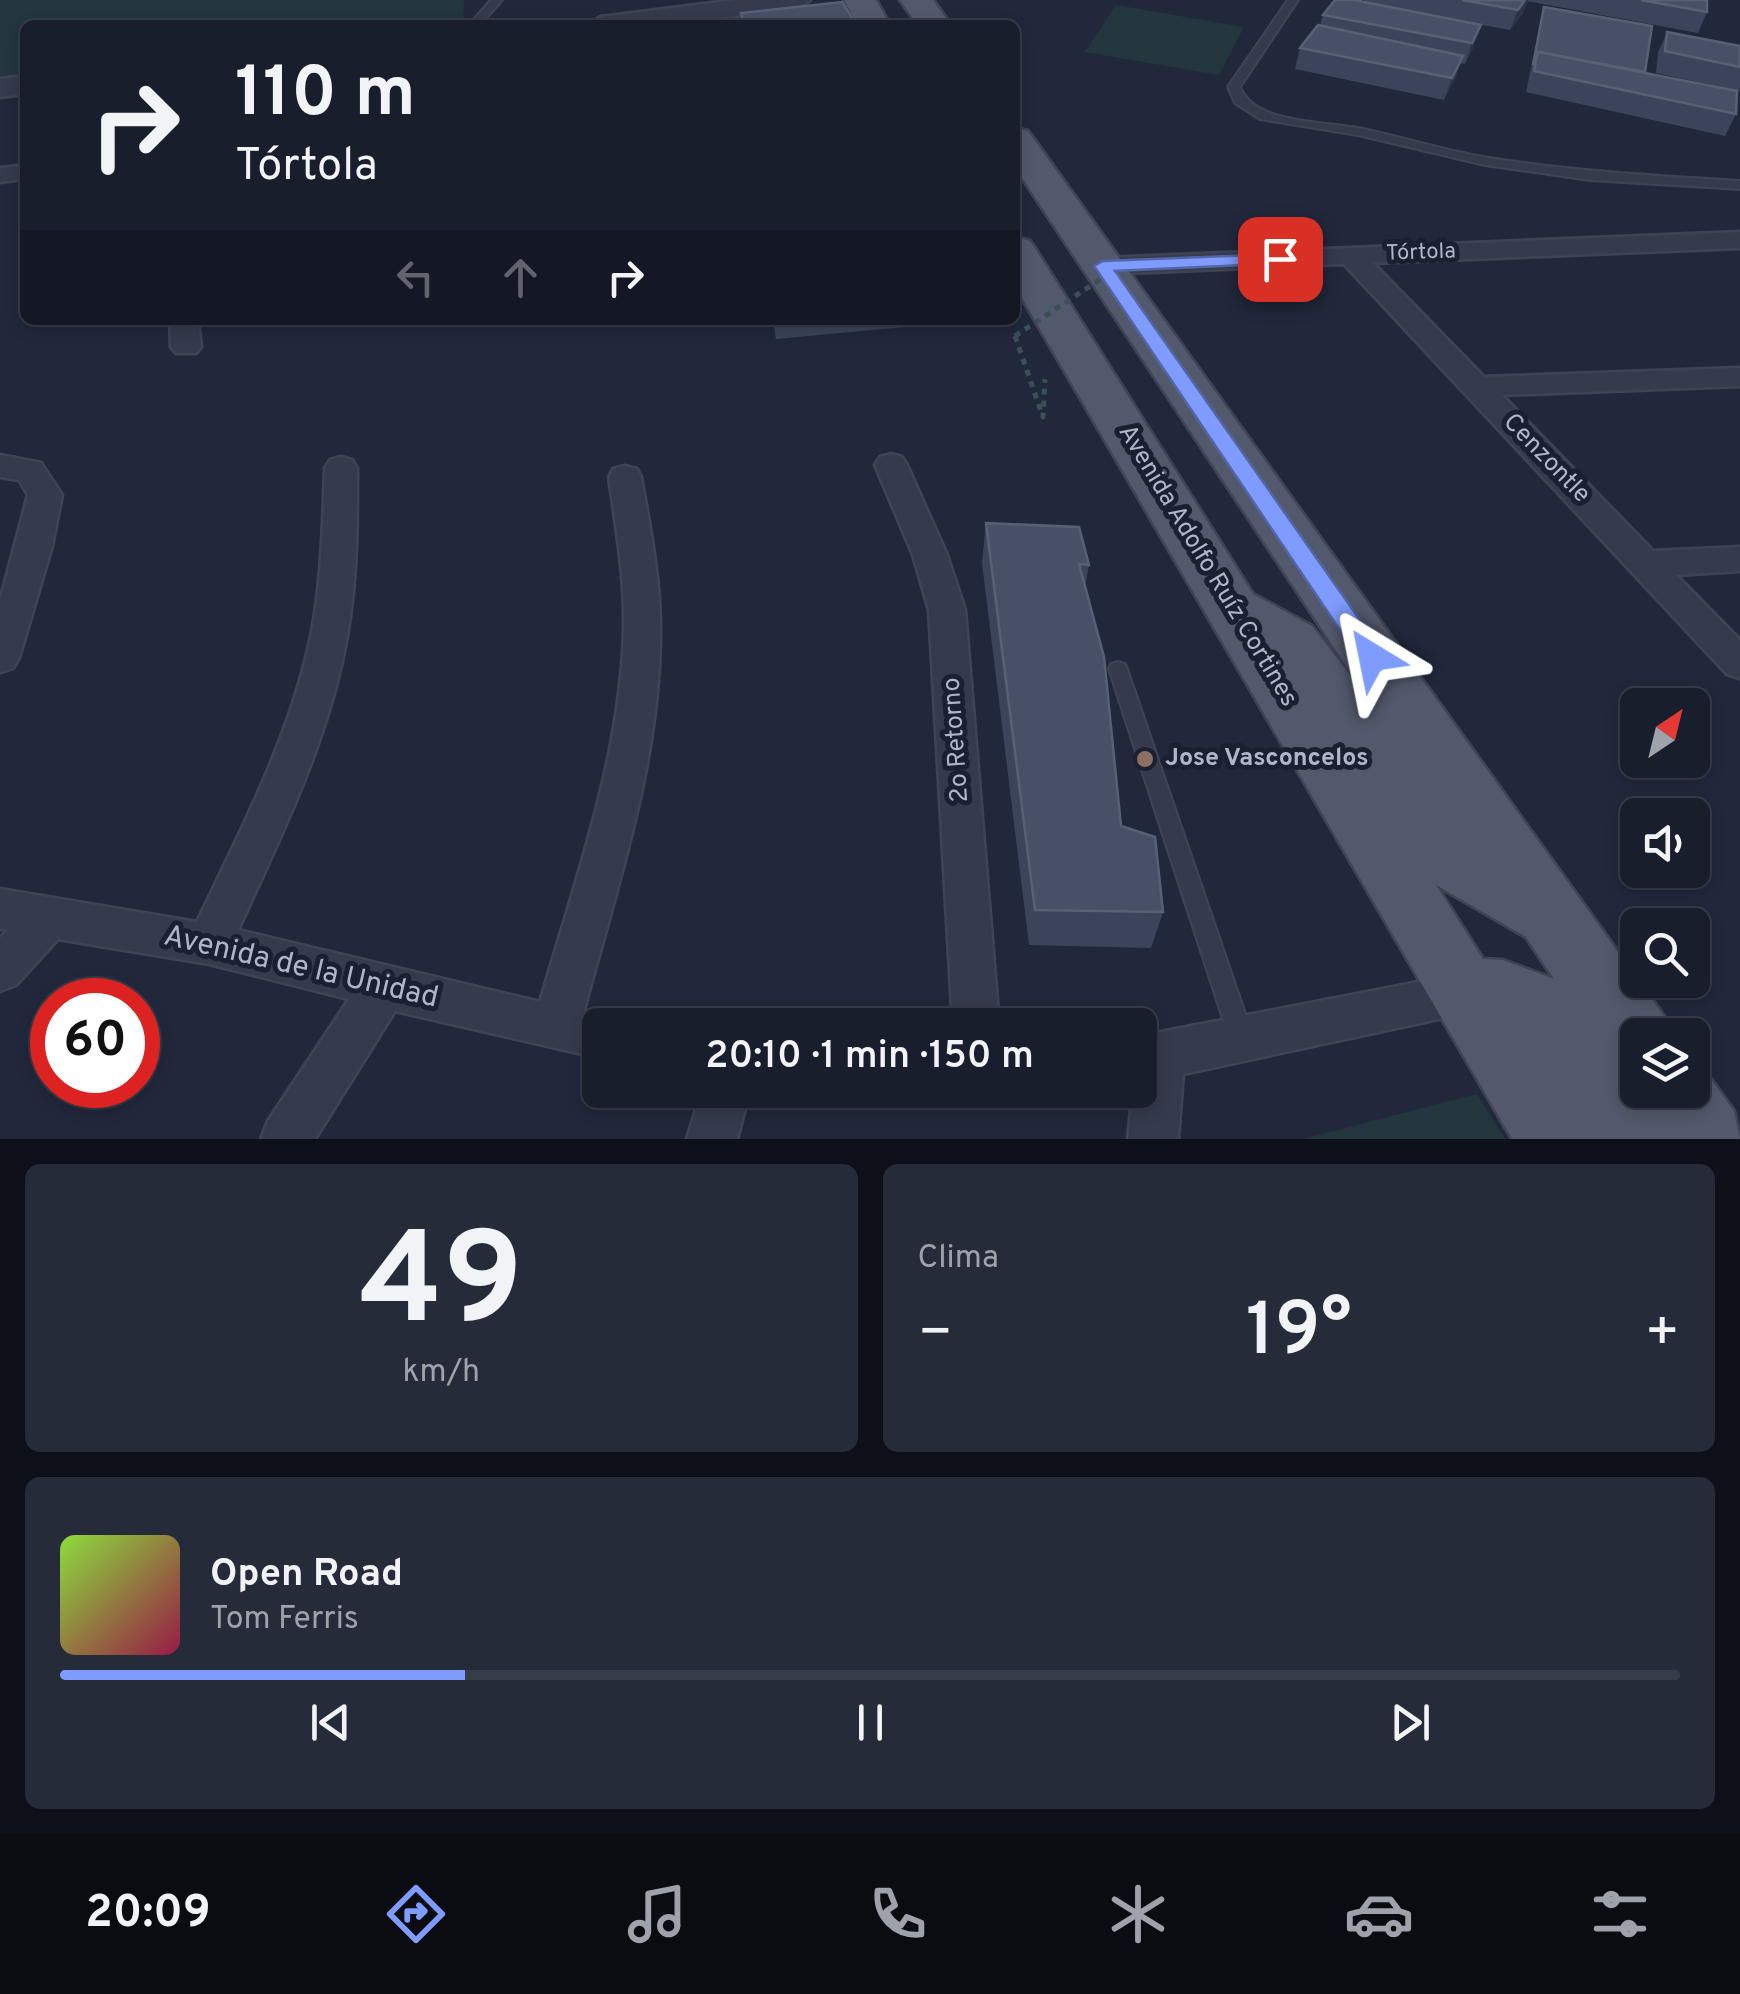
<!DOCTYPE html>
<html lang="es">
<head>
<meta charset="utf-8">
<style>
  :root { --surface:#191e2d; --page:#262b39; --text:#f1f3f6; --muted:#9fa2aa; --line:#373c49; --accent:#809bfe }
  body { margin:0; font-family:Overpass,sans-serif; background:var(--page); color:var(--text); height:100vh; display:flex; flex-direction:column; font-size:38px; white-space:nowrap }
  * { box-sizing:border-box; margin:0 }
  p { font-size:32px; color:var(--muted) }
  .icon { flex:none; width:55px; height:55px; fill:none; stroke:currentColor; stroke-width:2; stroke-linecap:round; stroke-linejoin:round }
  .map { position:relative; height:1139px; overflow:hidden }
  .details { display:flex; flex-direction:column; gap:25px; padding:25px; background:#0e1019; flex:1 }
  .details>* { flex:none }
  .banner { position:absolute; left:20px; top:20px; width:1000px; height:305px; border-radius:15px; box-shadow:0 5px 15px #0003,0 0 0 2px var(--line); background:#191e2d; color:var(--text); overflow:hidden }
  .needle { width:65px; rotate:35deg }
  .controls { position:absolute; left:1620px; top:688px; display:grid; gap:20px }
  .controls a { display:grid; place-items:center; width:90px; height:90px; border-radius:15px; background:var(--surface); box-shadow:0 5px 15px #0003,0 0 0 2px var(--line); font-size:50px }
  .speed { position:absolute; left:30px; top:978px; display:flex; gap:20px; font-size:50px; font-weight:700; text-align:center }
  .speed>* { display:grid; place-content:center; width:130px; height:130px; border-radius:50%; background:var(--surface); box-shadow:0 5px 15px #0003,0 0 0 2px var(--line); line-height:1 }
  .speed .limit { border:15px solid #d22; background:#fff; color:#111 }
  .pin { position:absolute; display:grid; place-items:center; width:85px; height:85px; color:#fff; margin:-42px; border-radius:20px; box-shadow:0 5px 15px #0006 }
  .me { position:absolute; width:110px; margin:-55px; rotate:325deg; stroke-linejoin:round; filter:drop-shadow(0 0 8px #0008) }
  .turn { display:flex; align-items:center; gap:35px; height:210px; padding:0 50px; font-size:45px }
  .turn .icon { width:130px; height:130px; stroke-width:2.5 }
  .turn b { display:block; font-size:70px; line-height:85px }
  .lanes { display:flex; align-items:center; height:95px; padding:0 50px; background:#0003; justify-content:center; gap:50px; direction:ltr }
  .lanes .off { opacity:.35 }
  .big { font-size:75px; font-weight:600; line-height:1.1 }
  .details .card { flex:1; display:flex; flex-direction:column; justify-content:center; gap:15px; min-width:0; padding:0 35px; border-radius:15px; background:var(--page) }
  .details .dial { align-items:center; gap:0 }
  .dial b { font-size:130px; line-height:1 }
  .song { display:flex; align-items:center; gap:30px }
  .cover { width:120px; height:120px; border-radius:15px; background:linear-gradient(135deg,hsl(90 70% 55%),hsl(340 70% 35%)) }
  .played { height:10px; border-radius:5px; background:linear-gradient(90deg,var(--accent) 25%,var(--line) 25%) }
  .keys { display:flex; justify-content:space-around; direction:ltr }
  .heat { display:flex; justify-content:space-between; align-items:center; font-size:55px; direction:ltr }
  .details .tiles { flex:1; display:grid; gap:25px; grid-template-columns:1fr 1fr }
  .card:last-child { grid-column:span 2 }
  .trip { position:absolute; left:582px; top:1008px; width:575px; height:100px; border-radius:15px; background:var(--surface); box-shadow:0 5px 15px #0003,0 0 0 2px var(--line); font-weight:600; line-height:100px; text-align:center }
  .menu { display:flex; height:160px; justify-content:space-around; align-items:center; background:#0a0c12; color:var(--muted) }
  .menu .icon { width:70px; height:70px }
  .menu .current { color:var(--accent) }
  .menu b { font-size:45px; color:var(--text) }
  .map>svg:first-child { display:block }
  .green { fill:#23363d }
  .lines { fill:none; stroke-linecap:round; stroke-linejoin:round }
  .service-casing { stroke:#3e4455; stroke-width:4 }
  .minor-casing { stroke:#3e4455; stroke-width:5 }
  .tertiary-casing { stroke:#3e4455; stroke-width:5 }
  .primary-casing { stroke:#3e4455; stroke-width:5 }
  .path { stroke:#3c4f56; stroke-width:5; stroke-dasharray:6 6; stroke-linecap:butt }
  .service { fill:#353b4d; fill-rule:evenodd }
  .minor { fill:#353b4d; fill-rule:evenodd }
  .tertiary { fill:#353b4d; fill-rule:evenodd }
  .primary { fill:#53596d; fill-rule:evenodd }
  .path-bridge { stroke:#3c4f56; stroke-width:5; stroke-dasharray:6 6; stroke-linecap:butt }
  .wall { fill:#3c445b }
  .shaded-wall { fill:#2c334a }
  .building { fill:#485067; stroke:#586076; stroke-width:2.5 }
  .route { fill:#809bfe; stroke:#5365a5; stroke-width:2.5 }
  .education-dot { fill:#8d6e63; stroke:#1a2031; stroke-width:4 }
  .labels { text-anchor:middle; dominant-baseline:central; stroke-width:10; stroke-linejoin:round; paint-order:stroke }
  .far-street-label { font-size:22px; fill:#b0b5c8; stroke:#1a2031 }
  .street-label { font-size:25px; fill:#b0b5c8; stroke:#1a2031 }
  .poi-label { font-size:25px; font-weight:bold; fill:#b0b5c8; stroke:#1a2031; text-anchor:start }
  .near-street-label { font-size:30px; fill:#b0b5c8; stroke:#1a2031 }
</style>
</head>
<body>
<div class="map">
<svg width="1740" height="1139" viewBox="0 0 1740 1139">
  <rect width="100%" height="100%" fill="#21283c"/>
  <g class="green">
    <path d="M 0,0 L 464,0 L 463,25 L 25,25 L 25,80 L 0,82 Z"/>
    <path d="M 1116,5 L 1244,27 L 1219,75 L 1085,52 Z"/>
    <path d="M 1477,1094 L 1505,1139 L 1303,1139 Z"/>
  </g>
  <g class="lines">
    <defs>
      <g id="service">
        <path d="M 491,0 L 502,0 L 480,25 L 469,25 Z"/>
        <path d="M 1288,0 L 1298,0 L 1240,87 C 1254,125 1328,121 1363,129 C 1405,138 1447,151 1489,158 C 1573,171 1656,176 1740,181 L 1740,189 L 1590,180 L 1485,165 L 1358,135 L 1260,119 L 1235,103 L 1228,87 Z"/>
        <path d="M 1118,662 L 1125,664 L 1127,669 L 1254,1040 L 1250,1048 L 1242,1051 L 1234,1048 L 1230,1040 L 1109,669 L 1111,664 Z"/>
      </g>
      <g id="minor">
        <path d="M 25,165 L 25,179 L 0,182 L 0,168 Z"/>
        <path d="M 1740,232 L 1740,248 L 1373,263 L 1484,377 L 1740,368 L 1740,386 L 1502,395 L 1653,551 L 1740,547 L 1740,571 L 1676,575 L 1740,640 L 1740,678 L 1727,674 L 1344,264 L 1103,274 L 1089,266 L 1103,258 Z"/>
        <path d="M 170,320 L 198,320 L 201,347 L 196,353 L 176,353 L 171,347 Z"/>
        <path d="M 891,454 L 902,457 L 907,465 L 947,555 L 965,610 L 999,1025 L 953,1025 L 929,610 L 913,555 L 875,465 L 880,457 Z"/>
        <path d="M 0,455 L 41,463 L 62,495 L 52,546 L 19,658 L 13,668 L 0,672 L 0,601 L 28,495 L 19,480 L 0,477 Z"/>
        <path d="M 341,457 L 352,460 L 357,468 C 357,524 357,581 347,636 C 329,740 281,836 238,930 L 540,1002 C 575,881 621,757 624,629 C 625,578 616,527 609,477 L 613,469 L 625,466 L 637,469 L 641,477 C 650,527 660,578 660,629 C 661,758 617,886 584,1010 L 617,1019 L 619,1025 L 600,1025 L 600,1058 L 395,1011 L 315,1139 L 261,1139 L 268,1121 L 349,999 L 209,964 L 58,939 L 16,985 L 0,991 L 0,938 L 8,930 L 0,929 L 0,889 L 197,922 C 241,830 290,737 311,636 C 322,581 323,524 325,468 L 330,460 Z"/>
        <path d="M 1465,973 L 1481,980 L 1488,995 L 1481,1010 L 1183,1074 L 1178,1139 L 1128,1139 L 1133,1090 L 1140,1090 L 1140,1036 Z"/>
        <path d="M 702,1090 L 750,1090 L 737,1139 L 687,1139 Z"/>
      </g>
      <g id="tertiary">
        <path d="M 735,0 L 810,0 L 797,8 L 664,25 L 588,25 L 601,17 Z"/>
        <path d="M 25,76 L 25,94 L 0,97 L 0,79 Z"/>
      </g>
      <g id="primary">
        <path d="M 844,0 L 876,0 L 890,25 L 858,25 Z"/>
        <path d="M 900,0 L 933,0 L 951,25 L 918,25 Z"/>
        <path d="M 1015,128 L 1028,131 L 1664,1016 L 1672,1035 L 1638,1035 L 1638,1090 L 1692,1090 L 1692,1061 L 1699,1063 L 1734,1111 L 1740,1139 L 1512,1139 L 1015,286 L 1015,237 L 1030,241 L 1036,250 L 1253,594 L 1312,626 L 1365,694 L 1015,167 ZM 1436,885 L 1526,937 L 1554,979 L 1503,960 L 1483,959 Z"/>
      </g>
    </defs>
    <use href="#service" class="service-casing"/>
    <use href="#minor" class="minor-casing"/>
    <use href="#tertiary" class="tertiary-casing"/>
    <use href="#primary" class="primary-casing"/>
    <path class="path" d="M 1015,336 L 1043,417 L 1045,379"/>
    <use href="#service" class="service"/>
    <use href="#minor" class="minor"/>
    <use href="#tertiary" class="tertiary"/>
    <use href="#primary" class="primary"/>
    <path class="path-bridge" d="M 1015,336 L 1131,259"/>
  </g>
  <g class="wall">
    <path d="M 1364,0 L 1707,0 L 1707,12 L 1698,33 L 1527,1 L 1523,13 L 1510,30 L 1465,22 L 1474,46 L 1465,64 L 1460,63 L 1444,100 L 1295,69 L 1300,48 L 1320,26 L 1323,15 L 1364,2 Z"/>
    <path d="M 1544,7 L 1645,72 L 1736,114 L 1725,136 L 1526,92 Z"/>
    <path d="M 1667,32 L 1740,46 L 1740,91 L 1656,73 L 1658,53 Z"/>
    <path d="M 773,320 L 980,320 L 776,339 Z"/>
    <path d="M 986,523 L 1089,565 L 1085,587 L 1121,826 L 1163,912 L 1151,948 L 1029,945 L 982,563 Z"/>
  </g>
  <g class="shaded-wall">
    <path d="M 1525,0 L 1528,0 L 1523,13 L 1510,30 L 1518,10 Z"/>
    <path d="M 1481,25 L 1474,46 L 1465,64 L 1472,43 Z"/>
    <path d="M 1463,56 L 1456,77 L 1444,100 L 1452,78 Z"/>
  </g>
  <g class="building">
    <path d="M 1335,0 L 1354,0 L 1481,25 L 1472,43 L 1323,15 Z"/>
    <path d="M 1462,0 L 1525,0 L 1518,10 Z"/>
    <path d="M 1641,0 L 1707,0 L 1707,12 Z"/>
    <path d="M 842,2 L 857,25 L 744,25 L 741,13 Z"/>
    <path d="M 1544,7 L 1652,26 L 1645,72 L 1538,52 L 1533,65 Z"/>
    <path d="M 1318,25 L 1463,56 L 1452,78 L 1300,48 Z"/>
    <path d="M 1667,32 L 1740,46 L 1740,67 L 1665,51 Z"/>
    <path d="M 1538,52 L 1737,91 L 1736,114 L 1534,71 Z"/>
    <path d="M 986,523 L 1079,527 L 1089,565 L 1079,564 L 1104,657 L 1121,826 L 1155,837 L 1163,912 L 1035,910 Z"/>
  </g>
  <path class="route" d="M 1280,254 L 1289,259 L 1286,263 L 1115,271 L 1381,650 L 1384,657 L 1381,664 L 1363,664 L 1094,266 L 1103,261 Z"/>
  <circle class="education-dot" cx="1145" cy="759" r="10"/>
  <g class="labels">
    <g class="far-street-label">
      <text transform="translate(1421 253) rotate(-2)">Tórtola</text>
    </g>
    <g class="street-label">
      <text transform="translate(1546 459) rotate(46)">Cenzontle</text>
      <text transform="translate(1207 566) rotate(59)">Avenida Adolfo Ruíz Cortines</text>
      <text transform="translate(957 740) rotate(-94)">2o Retorno</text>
    </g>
    <g class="poi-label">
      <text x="1165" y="759">Jose Vasconcelos</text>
    </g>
    <g class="near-street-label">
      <text transform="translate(301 968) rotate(13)">Avenida de la Unidad</text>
    </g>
  </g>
</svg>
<div class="controls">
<a><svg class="needle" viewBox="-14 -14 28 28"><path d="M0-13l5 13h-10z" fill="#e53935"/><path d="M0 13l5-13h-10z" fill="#9fa2aa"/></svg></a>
<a><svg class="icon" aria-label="sound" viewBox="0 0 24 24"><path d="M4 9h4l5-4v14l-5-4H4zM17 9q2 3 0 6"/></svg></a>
<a><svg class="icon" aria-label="search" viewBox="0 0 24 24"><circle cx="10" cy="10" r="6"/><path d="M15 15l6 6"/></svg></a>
<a><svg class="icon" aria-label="layers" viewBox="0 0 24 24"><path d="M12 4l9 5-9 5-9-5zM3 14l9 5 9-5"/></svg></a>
</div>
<div class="speed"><div class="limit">60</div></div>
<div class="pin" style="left:1280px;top:259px;background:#d93025"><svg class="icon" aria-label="arrive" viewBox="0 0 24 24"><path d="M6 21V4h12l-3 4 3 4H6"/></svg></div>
<svg class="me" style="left:1372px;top:657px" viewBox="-20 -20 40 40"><path d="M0-17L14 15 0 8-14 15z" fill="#809bfe" stroke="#fff" stroke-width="4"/></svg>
<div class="trip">20:10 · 1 min · 150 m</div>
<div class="banner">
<div class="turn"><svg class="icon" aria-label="right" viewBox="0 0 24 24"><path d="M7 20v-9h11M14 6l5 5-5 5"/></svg><div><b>110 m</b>Tórtola</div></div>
<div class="lanes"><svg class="icon off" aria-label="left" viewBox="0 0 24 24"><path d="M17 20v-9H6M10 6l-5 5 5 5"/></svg><svg class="icon off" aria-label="ahead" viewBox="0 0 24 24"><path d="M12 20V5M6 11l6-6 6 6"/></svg><svg class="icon" aria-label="right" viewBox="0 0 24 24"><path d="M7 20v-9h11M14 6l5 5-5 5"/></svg></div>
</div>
</div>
<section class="details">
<div class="tiles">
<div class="card dial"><b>49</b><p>km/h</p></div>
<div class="card"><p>Clima</p>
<div class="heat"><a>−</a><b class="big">19°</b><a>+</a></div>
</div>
<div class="card">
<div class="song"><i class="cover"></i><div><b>Open Road</b><p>Tom Ferris</p></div></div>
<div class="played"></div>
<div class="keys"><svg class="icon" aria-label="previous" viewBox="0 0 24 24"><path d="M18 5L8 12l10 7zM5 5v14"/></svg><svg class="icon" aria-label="pause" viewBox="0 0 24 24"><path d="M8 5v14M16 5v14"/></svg><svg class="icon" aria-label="next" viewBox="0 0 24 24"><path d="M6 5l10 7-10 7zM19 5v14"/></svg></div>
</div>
</div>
</section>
<nav class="menu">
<b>20:09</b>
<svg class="icon current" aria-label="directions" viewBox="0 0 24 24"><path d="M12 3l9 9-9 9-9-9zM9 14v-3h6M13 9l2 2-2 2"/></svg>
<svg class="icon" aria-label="music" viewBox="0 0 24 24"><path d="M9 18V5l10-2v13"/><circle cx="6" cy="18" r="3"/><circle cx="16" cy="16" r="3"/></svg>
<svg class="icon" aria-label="phone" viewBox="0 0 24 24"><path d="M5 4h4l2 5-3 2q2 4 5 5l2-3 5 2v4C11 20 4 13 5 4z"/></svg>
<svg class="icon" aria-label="climate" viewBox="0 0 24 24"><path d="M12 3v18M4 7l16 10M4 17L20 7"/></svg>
<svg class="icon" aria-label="car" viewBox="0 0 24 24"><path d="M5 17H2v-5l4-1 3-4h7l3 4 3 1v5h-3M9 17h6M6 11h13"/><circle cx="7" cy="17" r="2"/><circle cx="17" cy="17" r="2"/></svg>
<svg class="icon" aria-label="filters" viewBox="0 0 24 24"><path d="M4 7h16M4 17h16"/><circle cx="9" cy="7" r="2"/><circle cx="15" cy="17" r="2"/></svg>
</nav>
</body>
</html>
